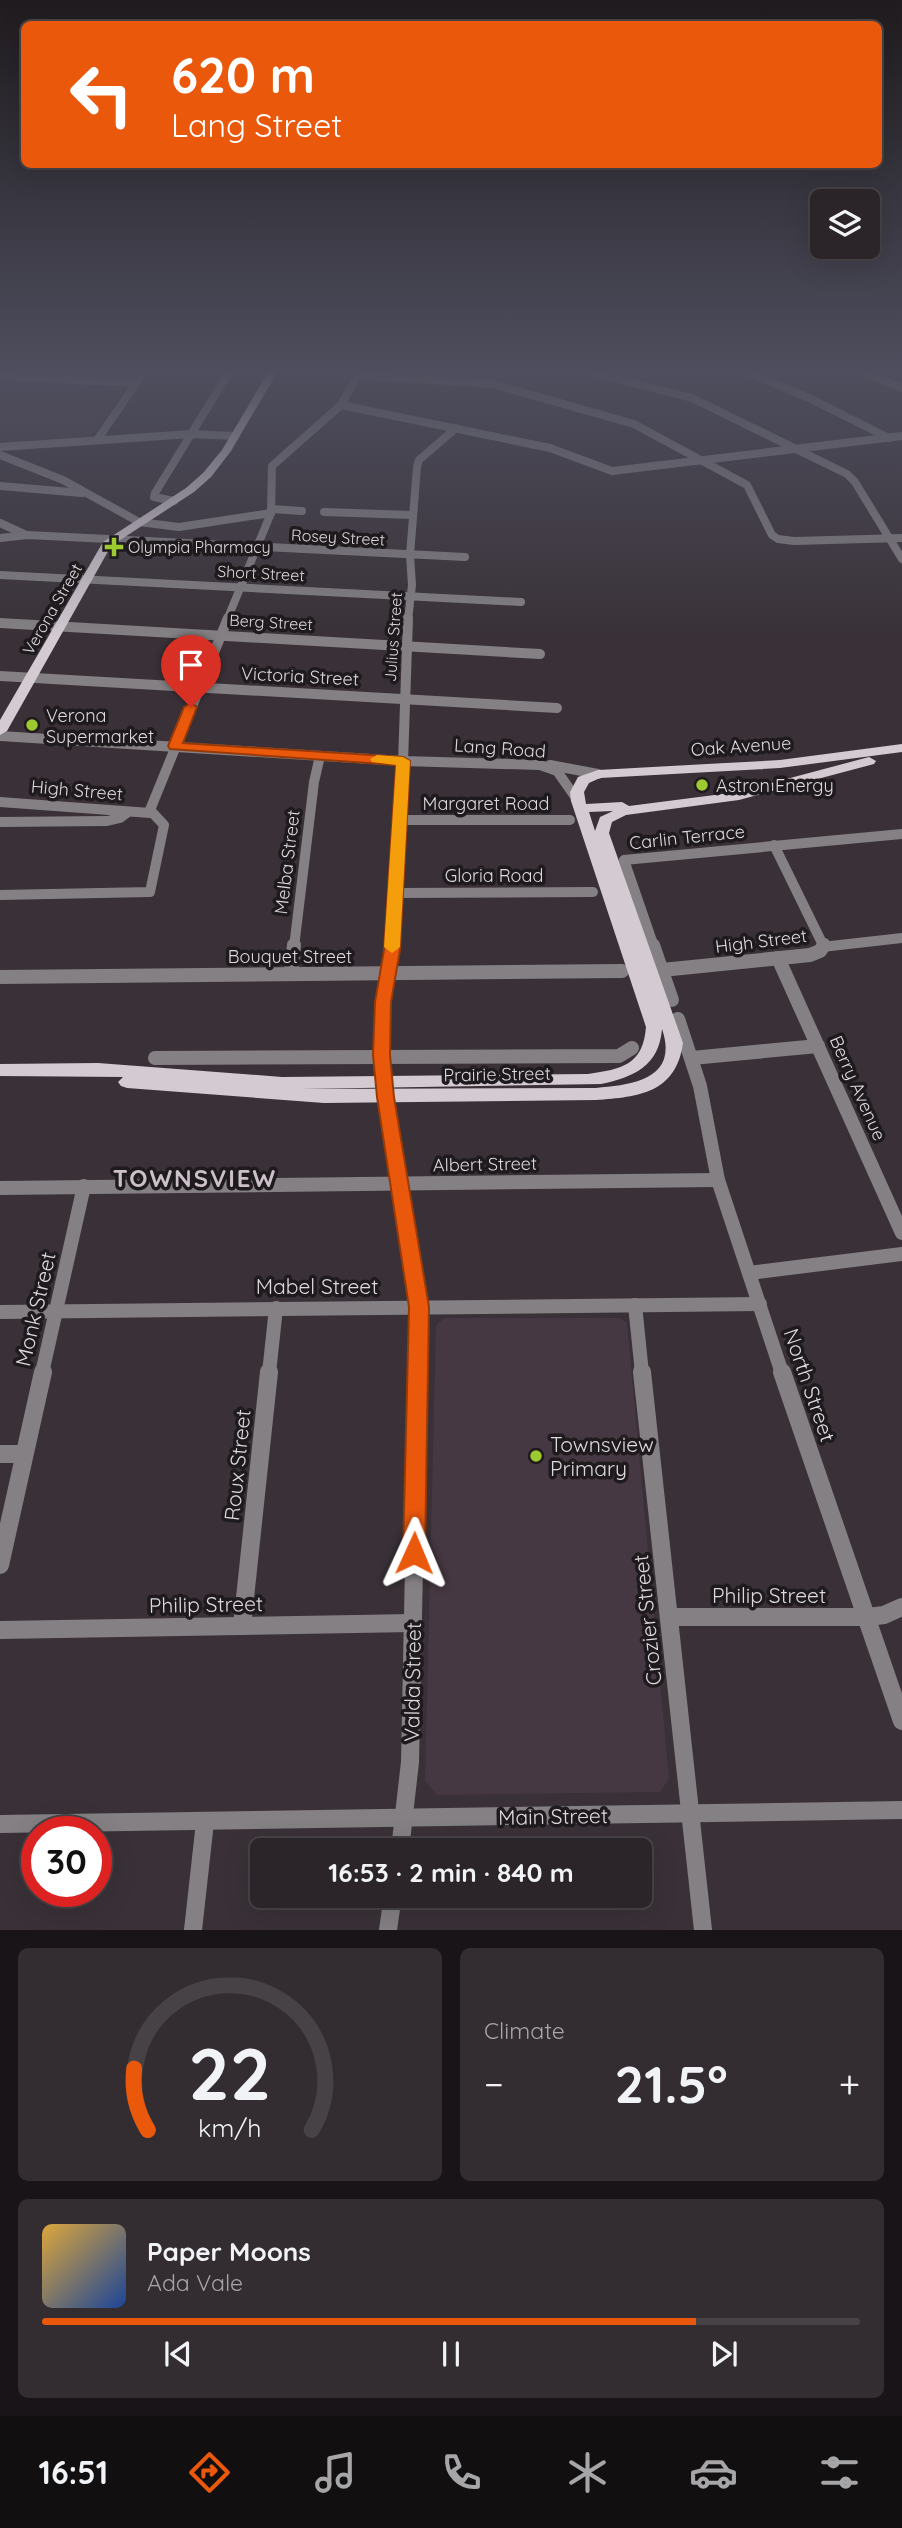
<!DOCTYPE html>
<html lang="en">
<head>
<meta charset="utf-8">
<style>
  :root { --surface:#2b2529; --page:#332d31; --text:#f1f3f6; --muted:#a6a5a8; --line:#474246; --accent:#ea580c }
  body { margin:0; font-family:Quicksand,sans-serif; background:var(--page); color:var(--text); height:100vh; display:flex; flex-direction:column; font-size:26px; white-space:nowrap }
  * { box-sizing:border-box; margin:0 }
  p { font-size:23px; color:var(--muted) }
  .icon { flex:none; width:38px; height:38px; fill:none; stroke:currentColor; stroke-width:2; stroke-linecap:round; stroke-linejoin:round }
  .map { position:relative; height:1930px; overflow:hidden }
  .sheet { display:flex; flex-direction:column; gap:18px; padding:18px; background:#181417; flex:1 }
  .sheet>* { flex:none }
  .guide { position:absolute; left:21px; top:21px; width:861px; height:147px; border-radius:10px; box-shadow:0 7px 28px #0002,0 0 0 2px var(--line); background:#ea580c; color:#fff; overflow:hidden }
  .tools { position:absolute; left:810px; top:189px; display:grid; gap:14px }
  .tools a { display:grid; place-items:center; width:70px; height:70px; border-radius:10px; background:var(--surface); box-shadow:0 7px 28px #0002,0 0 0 2px var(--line); font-size:35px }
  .speed { position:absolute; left:21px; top:1816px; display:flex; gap:14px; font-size:35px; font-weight:700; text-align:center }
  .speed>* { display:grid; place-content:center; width:91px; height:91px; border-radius:50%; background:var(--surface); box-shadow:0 7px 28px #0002,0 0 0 2px var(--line); line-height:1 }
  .speed .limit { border:10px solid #d22; background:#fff; color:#111 }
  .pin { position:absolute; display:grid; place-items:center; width:60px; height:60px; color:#fff; margin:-72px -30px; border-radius:50% 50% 50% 0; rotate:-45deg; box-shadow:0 0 7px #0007 }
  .pin .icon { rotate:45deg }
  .me { position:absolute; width:77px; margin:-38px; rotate:1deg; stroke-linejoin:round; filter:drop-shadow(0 0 5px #0008) }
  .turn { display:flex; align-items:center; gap:24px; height:147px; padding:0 35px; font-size:32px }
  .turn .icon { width:91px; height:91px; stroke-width:2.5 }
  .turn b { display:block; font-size:49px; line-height:60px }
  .big { font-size:52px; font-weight:800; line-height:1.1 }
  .sheet .widget { flex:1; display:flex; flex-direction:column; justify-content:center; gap:10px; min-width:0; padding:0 24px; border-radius:10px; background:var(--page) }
  .sheet .dial { align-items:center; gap:0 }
  .dial svg { height:182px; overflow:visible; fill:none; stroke:var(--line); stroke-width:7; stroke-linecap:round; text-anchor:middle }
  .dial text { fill:var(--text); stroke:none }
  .song { display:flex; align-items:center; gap:21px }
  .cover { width:84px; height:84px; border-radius:10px; background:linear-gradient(135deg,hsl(40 70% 55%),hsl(220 70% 35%)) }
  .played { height:7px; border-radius:4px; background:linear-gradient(90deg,var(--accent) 80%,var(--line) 80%) }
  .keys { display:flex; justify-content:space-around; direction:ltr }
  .heat { display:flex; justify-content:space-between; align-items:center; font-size:38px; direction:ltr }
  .sheet .tiles { flex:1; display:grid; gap:18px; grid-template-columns:1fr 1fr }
  .widget:last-child { grid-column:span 2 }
  .trip { position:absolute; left:250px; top:1838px; width:402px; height:70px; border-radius:10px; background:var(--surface); box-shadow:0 7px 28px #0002,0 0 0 2px var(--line); font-weight:800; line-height:70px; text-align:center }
  .tab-bar { display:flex; height:112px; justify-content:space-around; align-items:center; background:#110f10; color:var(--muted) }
  .tab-bar .icon { width:49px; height:49px }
  .tab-bar .on { color:var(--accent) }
  .tab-bar b { font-size:32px; color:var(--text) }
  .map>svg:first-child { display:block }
  .built { fill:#463842 }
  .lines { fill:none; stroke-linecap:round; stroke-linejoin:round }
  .minor-far3 { stroke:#848083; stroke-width:8 }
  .minor-far2 { stroke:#848083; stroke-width:10 }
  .minor-far1 { stroke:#848083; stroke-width:14 }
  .minor { stroke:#848083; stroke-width:18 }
  .major { fill:#d4cbd2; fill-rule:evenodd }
  .route { fill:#ea580c; stroke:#983908; stroke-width:2 }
  .slow { fill:#f59e0b }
  .poi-dot { fill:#9dca30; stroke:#1e1a1d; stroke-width:2.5 }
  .labels { text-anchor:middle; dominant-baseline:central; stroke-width:7; stroke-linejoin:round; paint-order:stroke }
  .far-street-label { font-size:16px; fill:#ded9dd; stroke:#1e1a1d }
  .far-poi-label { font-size:16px; fill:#ded9dd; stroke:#1e1a1d; text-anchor:start }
  .street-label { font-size:18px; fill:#ded9dd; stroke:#1e1a1d }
  .poi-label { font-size:18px; fill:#ded9dd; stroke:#1e1a1d; text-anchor:start }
  .near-street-label { font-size:21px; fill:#ded9dd; stroke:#1e1a1d }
  .near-poi-label { font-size:21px; fill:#ded9dd; stroke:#1e1a1d; text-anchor:start }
  .district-label { font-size:24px; font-weight:bold; letter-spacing:2px; fill:#cbc0c8; stroke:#1e1a1d }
</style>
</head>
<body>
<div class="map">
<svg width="902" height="1930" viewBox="0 0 902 1930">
  <rect width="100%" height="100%" fill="#393137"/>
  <g class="built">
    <path d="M 0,380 L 123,385 L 127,387 L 91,437 L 0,443 Z"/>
    <path d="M 445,1318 L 620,1318 L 627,1323 L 669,1779 L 660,1792 L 437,1795 L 425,1781 L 436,1325 Z"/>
  </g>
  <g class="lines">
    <g class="minor-far3">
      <path d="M 581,369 L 692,398 L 847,474 L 855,482 L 902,559"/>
      <path d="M 740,369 L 809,398 L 889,438"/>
      <path d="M 855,369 L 902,388"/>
      <path d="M 357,375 L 493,384 L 634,424 L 747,485 L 772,535 L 778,539 L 794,541 L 902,538"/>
      <path d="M 0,376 L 136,383"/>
      <path d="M 341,405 L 550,448 L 612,471 L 902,436"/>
      <path d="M 97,440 L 146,369"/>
      <path d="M 0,447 L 191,434 L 235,436"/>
      <path d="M 0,455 L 63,480 L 139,522 L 179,527 L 271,513"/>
      <path d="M 0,486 L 82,493"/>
      <path d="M 174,501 L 154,497 L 155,493 L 231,369"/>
      <path d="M 271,509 L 302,511"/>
      <path d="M 324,512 L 412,515"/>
      <path d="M 0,523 L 24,534"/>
      <path d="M 0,538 L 28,535 L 465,557"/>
      <path d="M 0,575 L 521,602"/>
      <path d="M 227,620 L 271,513 L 272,466 L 341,405 L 361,369"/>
      <path d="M 408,620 L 412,585 L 410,555 L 417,467 L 419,460 L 456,428"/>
    </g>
    <g class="minor-far2">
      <path d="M 0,623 L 540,654"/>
      <path d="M 0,676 L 557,708"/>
      <path d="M 0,736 L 403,761 L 540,765 L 557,771 L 578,801"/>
      <path d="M 550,765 L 598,774"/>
      <path d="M 0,802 L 150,813"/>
      <path d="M 401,820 L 570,820"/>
      <path d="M 0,822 L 107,821 L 120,818 L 128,812"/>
      <path d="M 774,845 L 823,945"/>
      <path d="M 396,893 L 593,892"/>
      <path d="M 0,895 L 150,892 L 164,825 L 150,810 L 228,618"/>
      <path d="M 294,947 L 314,782 L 320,756"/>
      <path d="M 392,947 L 401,820 L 408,618"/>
      <path d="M 654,947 L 624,860 L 902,834"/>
      <path d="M 822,947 L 902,938"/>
    </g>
    <g class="minor-far1">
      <path d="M 392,945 L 383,1002 L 385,1097 L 419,1307 L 418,1373"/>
      <path d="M 653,945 L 672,1000"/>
      <path d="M 778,958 L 902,1233"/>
      <path d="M 662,970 L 810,955 L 820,951 L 824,945"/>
      <path d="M 291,973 L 294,945"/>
      <path d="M 0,977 L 622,971"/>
      <path d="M 678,1019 L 700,1086 L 718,1180 L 782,1373"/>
      <path d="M 155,1058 L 619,1056 L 632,1048"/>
      <path d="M 692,1058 L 818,1046"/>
      <path d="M 0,1188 L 718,1180"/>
      <path d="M 749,1273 L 902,1254"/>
      <path d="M 635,1305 L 642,1373"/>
      <path d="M 0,1312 L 760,1304"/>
      <path d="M 42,1373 L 84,1186"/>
      <path d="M 269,1373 L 276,1308"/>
    </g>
    <g class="minor">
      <path d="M 642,1372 L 703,1930"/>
      <path d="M 782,1372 L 902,1721"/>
      <path d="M 0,1454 L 24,1454"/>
      <path d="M 0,1565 L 43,1372"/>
      <path d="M 670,1617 L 868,1617 L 884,1615 L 902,1607"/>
      <path d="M 242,1626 L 269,1372"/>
      <path d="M 0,1630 L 413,1623"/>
      <path d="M 0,1824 L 902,1810"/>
      <path d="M 400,1850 L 410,1762 L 418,1372"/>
      <path d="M 193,1930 L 205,1822"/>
      <path d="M 388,1930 L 393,1895"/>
    </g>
    <g class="major">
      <path d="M 270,369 L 279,369 L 231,451 L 211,477 L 194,492 L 111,546 L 7,731 L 0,735 L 0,720 L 103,542 L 186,488 L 203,473 L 222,450 Z"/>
      <path d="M 902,744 L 902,752 L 780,768 L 600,778 L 589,783 L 584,792 L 586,804 L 622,802 L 629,806 L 738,792 L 869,757 L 876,761 L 874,764 L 739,800 L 626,815 L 612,822 L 609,833 L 683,1043 C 676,1093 639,1097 596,1100 L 324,1103 L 127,1088 L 121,1086 L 118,1082 L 123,1077 L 0,1076 L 0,1064 L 98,1063 L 282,1077 L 588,1074 C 622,1069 643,1065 646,1027 L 571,801 L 570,792 L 578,777 L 598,770 L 780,760 ZM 613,811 L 600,817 L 595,831 L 589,812 ZM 662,1029 C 679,1079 633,1085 596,1088 L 301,1089 L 601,1084 C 634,1077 659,1066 662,1029 Z"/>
    </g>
  </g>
  <linearGradient id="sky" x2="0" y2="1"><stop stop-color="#1f1b1e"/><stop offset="0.58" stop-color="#4e4e5e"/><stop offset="1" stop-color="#4e4e5e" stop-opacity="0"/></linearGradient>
  <rect width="902" height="639" fill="url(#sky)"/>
  <path class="route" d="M 191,703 L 197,707 L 183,743 L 403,757 L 410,761 L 400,950 L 391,1002 L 390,1055 L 394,1097 L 429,1307 L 425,1553 L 422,1560 L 414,1563 L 406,1560 L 403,1553 L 409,1307 L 377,1097 L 373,1055 L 375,1002 L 384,950 L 396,765 L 170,749 L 168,746 L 184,707 Z"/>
  <path class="slow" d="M 377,755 L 403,757 L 410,761 L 400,947 L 392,953 L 384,947 L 396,765 L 372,762 L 370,759 Z"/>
  <g class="poi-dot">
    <path d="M110.5 536.5h7v7h7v7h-7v7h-7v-7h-7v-7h7z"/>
    <circle cx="32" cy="725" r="7"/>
    <circle cx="702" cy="785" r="7"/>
    <circle cx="536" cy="1456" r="7"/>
  </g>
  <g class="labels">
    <g class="far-street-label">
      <text transform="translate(338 537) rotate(3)">Rosey Street</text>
      <text transform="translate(261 573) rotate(3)">Short Street</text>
      <text transform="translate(52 609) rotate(-60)">Verona Street</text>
      <text transform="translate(271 622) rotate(3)">Berg Street</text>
      <text transform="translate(393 637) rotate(-86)">Julius Street</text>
    </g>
    <g class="far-poi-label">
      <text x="128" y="547">Olympia Pharmacy</text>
    </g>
    <g class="street-label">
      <text transform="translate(300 676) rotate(3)">Victoria Street</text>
      <text transform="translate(741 746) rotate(-4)">Oak Avenue</text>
      <text transform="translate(500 748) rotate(4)">Lang Road</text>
      <text transform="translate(77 790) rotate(5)">High Street</text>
      <text x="486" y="803">Margaret Road</text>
      <text transform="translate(687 837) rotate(-6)">Carlin Terrace</text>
      <text transform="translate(287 862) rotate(-83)">Melba Street</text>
      <text x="494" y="875">Gloria Road</text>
      <text transform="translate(761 941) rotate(-7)">High Street</text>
      <text x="290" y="956">Bouquet Street</text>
      <text transform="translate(497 1074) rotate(-1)">Prairie Street</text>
      <text transform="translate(858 1088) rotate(66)">Berry Avenue</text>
      <text transform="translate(485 1164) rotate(-1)">Albert Street</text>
    </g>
    <g class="poi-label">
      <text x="46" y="715">Verona<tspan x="46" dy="21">Supermarket</tspan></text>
      <text x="716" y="785">Astron Energy</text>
    </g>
    <g class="near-street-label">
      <text x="317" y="1286">Mabel Street</text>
      <text transform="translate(35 1309) rotate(-77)">Monk Street</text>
      <text transform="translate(810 1385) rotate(71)">North Street</text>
      <text transform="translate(237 1465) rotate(-84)">Roux Street</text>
      <text x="769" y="1595">Philip Street</text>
      <text transform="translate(206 1604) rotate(-1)">Philip Street</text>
      <text transform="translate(647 1620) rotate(-96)">Crozier Street</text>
      <text transform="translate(412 1682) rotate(-89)">Valda Street</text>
      <text transform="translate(553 1816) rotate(-1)">Main Street</text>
    </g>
    <g class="near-poi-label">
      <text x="550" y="1444">Townsview<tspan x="550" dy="24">Primary</tspan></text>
    </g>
    <g class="district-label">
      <text x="195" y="1178">TOWNSVIEW</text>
    </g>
  </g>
</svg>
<div class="tools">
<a><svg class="icon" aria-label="layers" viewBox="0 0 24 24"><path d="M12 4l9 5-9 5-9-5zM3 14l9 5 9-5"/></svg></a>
</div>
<div class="speed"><div class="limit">30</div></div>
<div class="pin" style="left:191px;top:707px;background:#d93025"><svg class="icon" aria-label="arrive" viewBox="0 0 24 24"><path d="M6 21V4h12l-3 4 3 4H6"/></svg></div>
<svg class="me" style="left:414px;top:1553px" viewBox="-20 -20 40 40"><path d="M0-17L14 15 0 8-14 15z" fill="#ea580c" stroke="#fff" stroke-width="4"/></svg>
<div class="trip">16:53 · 2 min · 840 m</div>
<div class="guide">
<div class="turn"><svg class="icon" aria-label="left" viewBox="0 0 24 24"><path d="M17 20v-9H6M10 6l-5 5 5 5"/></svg><div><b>620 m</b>Lang Street</div></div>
</div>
</div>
<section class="sheet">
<div class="tiles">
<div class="widget dial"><svg viewBox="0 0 100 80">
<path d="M14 69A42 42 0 1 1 86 69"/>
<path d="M14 69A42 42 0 0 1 8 42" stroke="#ea580c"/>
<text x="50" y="56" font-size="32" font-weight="700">22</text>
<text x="50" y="72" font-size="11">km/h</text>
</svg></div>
<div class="widget"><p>Climate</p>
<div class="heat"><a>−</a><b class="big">21.5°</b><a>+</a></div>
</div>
<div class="widget">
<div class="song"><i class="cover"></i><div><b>Paper Moons</b><p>Ada Vale</p></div></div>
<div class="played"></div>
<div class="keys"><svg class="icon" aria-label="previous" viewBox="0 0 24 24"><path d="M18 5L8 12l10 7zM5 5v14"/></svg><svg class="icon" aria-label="pause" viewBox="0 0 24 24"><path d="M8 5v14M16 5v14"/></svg><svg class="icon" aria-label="next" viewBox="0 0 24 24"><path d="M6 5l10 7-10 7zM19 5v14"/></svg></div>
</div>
</div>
</section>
<nav class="tab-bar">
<b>16:51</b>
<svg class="icon on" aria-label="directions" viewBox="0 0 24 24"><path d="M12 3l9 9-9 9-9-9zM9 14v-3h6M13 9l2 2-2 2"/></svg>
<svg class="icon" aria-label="music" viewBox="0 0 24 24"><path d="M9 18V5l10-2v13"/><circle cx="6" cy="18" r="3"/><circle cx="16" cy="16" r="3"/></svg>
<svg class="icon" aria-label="phone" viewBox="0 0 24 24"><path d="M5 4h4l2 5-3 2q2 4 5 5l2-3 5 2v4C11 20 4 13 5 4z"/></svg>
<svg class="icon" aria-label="climate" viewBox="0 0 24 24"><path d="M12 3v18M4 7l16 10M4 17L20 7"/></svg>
<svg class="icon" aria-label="car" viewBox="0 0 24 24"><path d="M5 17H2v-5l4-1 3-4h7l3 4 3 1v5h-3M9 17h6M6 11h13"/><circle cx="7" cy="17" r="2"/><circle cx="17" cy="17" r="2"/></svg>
<svg class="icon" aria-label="filters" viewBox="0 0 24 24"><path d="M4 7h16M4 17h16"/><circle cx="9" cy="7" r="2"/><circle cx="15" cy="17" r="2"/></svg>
</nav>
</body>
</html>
